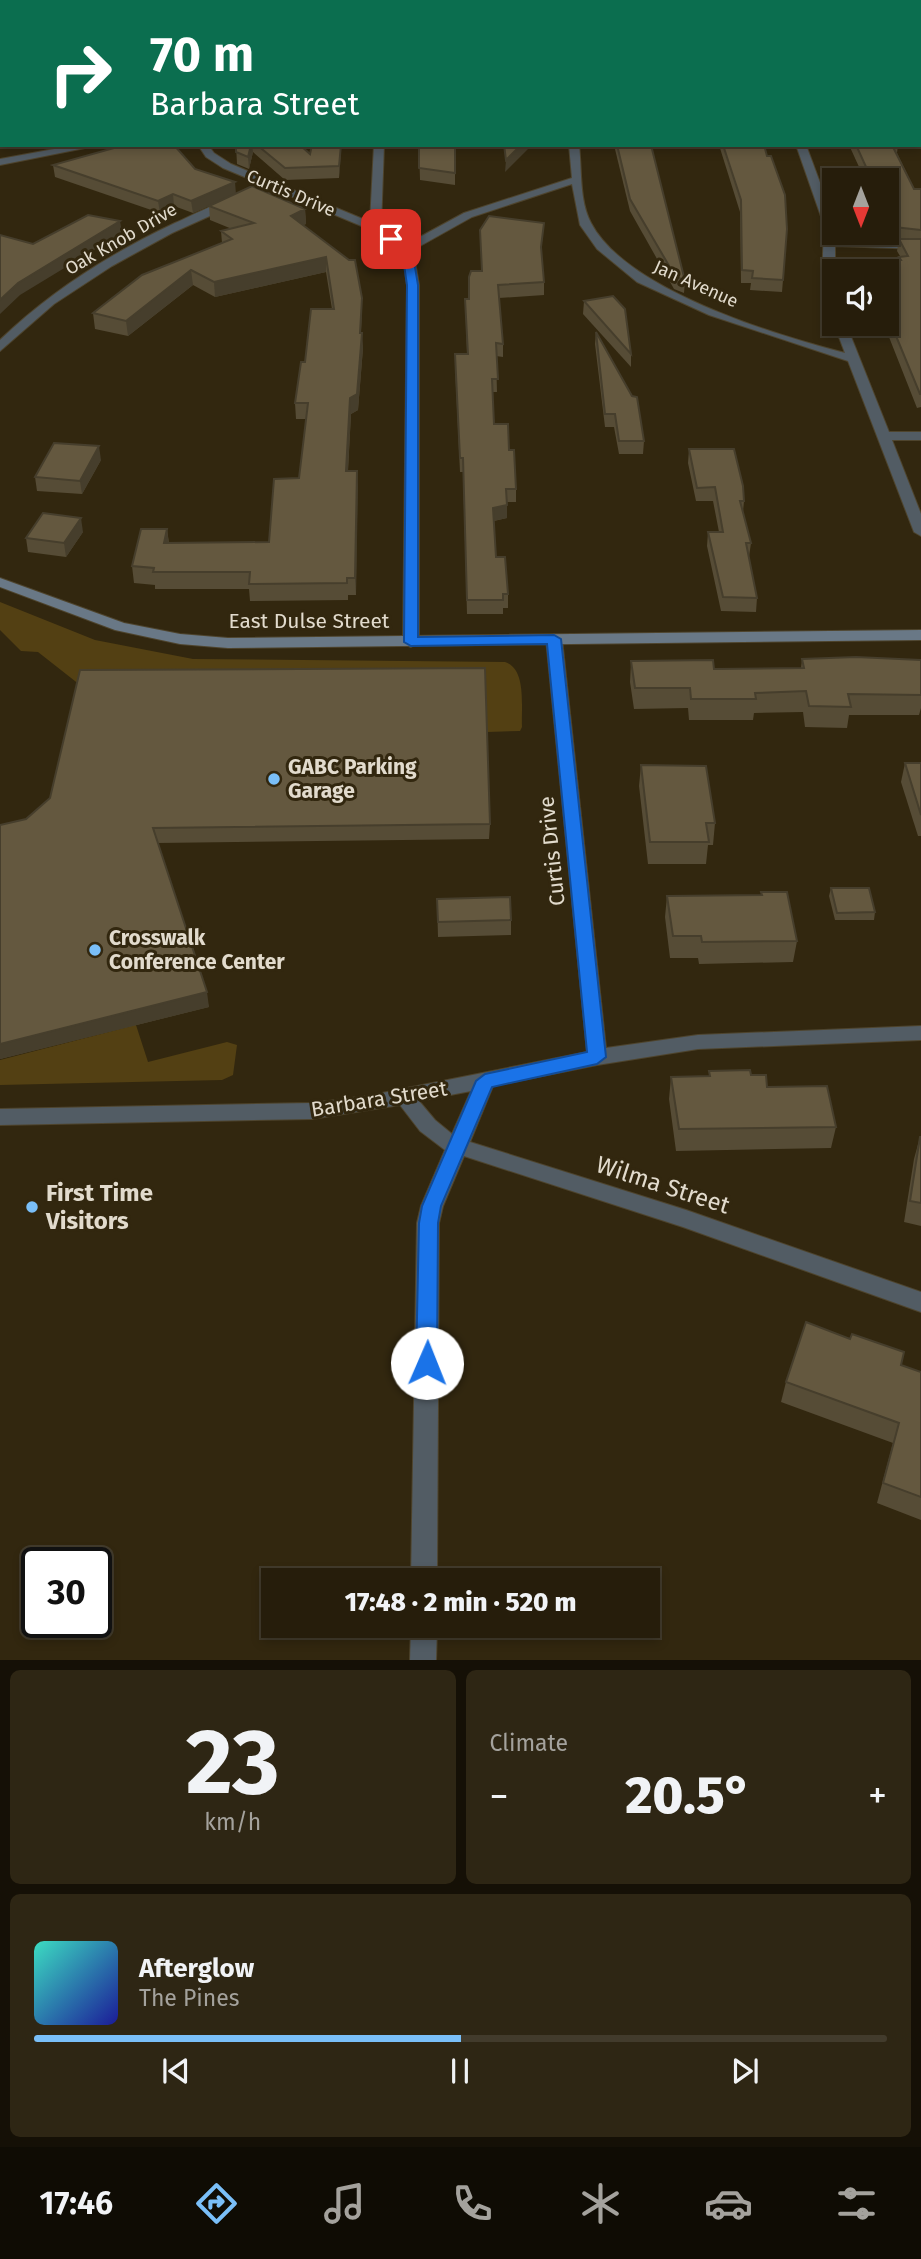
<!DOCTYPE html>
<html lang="en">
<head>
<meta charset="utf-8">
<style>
  :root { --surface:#261d0b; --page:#2e2614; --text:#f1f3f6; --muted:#a4a29d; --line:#423b2c; --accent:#7abff8 }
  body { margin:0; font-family:"Fira Sans",sans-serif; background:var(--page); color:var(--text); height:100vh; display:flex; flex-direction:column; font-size:26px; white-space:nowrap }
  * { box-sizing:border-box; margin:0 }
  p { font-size:23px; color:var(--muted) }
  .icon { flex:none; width:38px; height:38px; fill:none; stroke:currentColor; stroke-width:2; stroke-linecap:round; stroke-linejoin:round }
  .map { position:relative; height:1660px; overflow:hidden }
  .drawer { display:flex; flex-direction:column; gap:10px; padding:10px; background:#151006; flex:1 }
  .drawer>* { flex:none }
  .banner { position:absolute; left:0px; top:0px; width:922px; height:147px; box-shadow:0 4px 10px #0003,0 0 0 2px var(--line); background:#0b6e4f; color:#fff; overflow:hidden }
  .needle { width:46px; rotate:180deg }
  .buttons { position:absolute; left:822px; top:168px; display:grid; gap:14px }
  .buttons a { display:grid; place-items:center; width:77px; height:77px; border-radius:0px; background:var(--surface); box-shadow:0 4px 10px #0003,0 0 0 2px var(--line); font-size:35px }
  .speed { position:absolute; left:21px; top:1547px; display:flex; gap:14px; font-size:35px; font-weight:700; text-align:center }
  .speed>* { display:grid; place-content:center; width:91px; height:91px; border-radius:50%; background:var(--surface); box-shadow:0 4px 10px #0003,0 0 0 2px var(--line); line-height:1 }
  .speed .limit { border:4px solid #111; border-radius:10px; background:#fff; color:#111 }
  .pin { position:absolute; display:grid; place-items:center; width:60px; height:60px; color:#fff; margin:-30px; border-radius:14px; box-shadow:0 4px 10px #0006 }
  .me { position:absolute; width:77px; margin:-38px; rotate:1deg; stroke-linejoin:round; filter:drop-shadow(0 0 5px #0008) }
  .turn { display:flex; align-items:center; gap:24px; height:147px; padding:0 35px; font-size:32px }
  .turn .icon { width:91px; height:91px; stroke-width:2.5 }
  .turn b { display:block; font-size:49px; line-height:60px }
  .big { font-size:52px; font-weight:800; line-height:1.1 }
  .drawer .card { flex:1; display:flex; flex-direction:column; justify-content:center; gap:10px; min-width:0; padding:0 24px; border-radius:10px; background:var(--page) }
  .drawer .dial { align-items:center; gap:0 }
  .dial b { font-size:91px; line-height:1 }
  .song { display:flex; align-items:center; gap:21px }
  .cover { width:84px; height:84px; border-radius:10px; background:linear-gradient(135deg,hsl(170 70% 55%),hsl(240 70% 35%)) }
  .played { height:7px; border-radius:4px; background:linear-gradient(90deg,var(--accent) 50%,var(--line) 50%) }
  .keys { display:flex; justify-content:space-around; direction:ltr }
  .heat { display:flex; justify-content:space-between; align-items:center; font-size:38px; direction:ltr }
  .drawer .tiles { flex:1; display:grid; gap:10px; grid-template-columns:1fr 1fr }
  .card:last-child { grid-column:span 2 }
  .trip { position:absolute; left:261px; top:1568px; width:399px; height:70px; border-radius:0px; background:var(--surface); box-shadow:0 4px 10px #0003,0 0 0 2px var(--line); font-weight:800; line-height:70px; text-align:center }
  .menu { display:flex; height:112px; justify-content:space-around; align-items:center; background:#0f0c04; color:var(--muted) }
  .menu .icon { width:49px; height:49px }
  .menu .selected { color:var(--accent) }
  .menu b { font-size:32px; color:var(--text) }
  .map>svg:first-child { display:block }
  .green { fill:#534013 }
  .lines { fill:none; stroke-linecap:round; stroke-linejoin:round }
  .street-casing { stroke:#4e442d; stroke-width:2 }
  .secondary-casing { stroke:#4e442d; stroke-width:2 }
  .street { fill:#525c64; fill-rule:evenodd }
  .secondary { fill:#697886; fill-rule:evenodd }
  .wall { fill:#564c36 }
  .shaded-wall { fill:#463e2c }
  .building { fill:#64583f; stroke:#463e2c; stroke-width:2 }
  .route { fill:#1a73e8; stroke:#114b97; stroke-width:2 }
  .poi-dot { fill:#7abff8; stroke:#32270f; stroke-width:2.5 }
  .labels { text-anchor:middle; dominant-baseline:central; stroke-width:6; stroke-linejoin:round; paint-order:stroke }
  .far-street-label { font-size:18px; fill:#e2dbcd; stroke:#32270f }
  .street-label { font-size:21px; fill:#e2dbcd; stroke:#32270f }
  .poi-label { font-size:21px; font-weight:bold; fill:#e2dbcd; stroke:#32270f; text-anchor:start }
  .near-street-label { font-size:24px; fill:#e2dbcd; stroke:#32270f }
  .near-poi-label { font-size:24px; font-weight:bold; fill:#e2dbcd; stroke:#32270f; text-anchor:start }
</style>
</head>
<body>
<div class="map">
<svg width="921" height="1661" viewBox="0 0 921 1661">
  <rect width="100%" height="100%" fill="#32270f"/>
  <g class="green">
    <path d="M 0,602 L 95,640 L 193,659 L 505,662 C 527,669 521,707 522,727 L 520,731 L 487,732 L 80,685 L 38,652 L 21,651 L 0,630 Z"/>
    <path d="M 136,1025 L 148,1062 L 227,1042 L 237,1045 L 233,1075 L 222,1080 L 0,1085 L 0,1060 Z"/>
  </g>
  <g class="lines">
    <defs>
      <g id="street">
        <path d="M 24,0 L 32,0 L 23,2 Z"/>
        <rect x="219" y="0" width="8" height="2"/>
        <rect x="384" y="0" width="8" height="2"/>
        <rect x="550" y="0" width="8" height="2"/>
        <rect x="745" y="0" width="8" height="2"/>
        <path d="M 836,0 L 847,0 L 848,2 L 837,2 Z"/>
        <path d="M 2,45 L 2,53 L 0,54 L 0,46 Z"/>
        <path d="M 76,145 L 100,145 L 0,165 L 0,159 Z"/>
        <path d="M 198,145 L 208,145 L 214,153 L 231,164 L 370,222 L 374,145 L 384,145 L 381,227 L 407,244 L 464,213 L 572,178 L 569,145 L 579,145 C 582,170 579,200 591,223 C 626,290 775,335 845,353 L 834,324 L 846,324 L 889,432 L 921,432 L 921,440 L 892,440 L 921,514 L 921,536 L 914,532 L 848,361 L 709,315 L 637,282 L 597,249 L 580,225 L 572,184 L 472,217 L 413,250 L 419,285 L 419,642 L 411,647 L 406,645 L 403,642 L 407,285 L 402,250 L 371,230 L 223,168 L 206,157 Z"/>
        <path d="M 796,145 L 806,145 L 835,223 L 835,240 L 921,243 L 921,249 L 835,246 L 835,314 L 829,310 L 822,282 L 824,225 Z"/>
        <path d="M 230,200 L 235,203 L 234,205 L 172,233 L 112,266 L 54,304 L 0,351 L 0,340 C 51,291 111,253 175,223 C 193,215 211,205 230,200 Z"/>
        <path d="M 554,634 L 562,639 L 606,1048 L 698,1035 L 921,1026 L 921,1040 L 698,1049 L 597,1065 L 493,1086 L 470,1142 L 686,1210 L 921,1292 L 921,1312 L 683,1227 L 464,1156 L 443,1206 L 439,1223 L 437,1580 L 411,1580 L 417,1223 L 421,1206 L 445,1150 L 420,1131 L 400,1105 L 312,1119 L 0,1125 L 0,1109 L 312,1103 L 367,1096 L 587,1052 L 546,639 ZM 471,1091 L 452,1134 L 435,1120 L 419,1101 Z"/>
        <path d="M 411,1626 L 437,1626 L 436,1661 L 410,1661 Z"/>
      </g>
      <path id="secondary" d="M 0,578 L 124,623 L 180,634 L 228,638 L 921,630 L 921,640 L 228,648 L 180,644 L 115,630 L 0,587 Z"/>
    </defs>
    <use href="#street" class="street-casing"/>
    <use href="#secondary" class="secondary-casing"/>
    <use href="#street" class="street"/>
    <use href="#secondary" class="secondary"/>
  </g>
  <g class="wall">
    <path d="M 2,124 L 2,145 L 25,145 L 24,149 L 0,149 L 0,129 Z"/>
    <path d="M 103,145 L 174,145 L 195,169 L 235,194 L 305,209 L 306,224 L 303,225 L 362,298 L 361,333 L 363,348 L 358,410 L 351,414 L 348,471 L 357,471 L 356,595 L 348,595 L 348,600 L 250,601 L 249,589 L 155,589 L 155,585 L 134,583 L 132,566 L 167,529 L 169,543 L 269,542 L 299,478 L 306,419 L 296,419 L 295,403 L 305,362 L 332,309 L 326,272 L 215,297 L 193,285 L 128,336 L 95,329 L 93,313 L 222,243 L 221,231 L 232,229 L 210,220 L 209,206 L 193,213 L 174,206 L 160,213 L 55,177 L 53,165 L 107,150 L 107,147 Z"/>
    <path d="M 236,145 L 300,145 L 310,154 L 341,145 L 339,178 L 285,180 L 253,152 L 249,169 L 237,164 Z"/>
    <path d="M 419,145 L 455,145 L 455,185 L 420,180 Z"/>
    <path d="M 614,145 L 650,145 L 685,281 L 684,293 L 674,289 L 630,211 Z"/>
    <path d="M 719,145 L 764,145 L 783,280 L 782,292 L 750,290 L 751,283 L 741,283 L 740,212 Z"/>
    <path d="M 849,145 L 898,145 L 897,153 L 914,189 L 921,189 L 921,407 L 917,408 L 887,332 L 889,321 L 887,318 L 887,271 L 898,260 L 900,256 L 897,251 L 899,240 L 892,239 L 887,230 L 887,180 L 865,180 Z"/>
    <path d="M 544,223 L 541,252 L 544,282 L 544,295 L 499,298 L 503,344 L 503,357 L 496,356 L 497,392 L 492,392 L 494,424 L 509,450 L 516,489 L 516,502 L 507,502 L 507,518 L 494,521 L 496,557 L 508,594 L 508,608 L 503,608 L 503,614 L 467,614 L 463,472 L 460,472 L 455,367 L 455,354 L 467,354 L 465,299 L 469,299 L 482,271 L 480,230 Z"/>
    <path d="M 584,301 L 631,354 L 631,367 L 583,314 Z"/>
    <path d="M 596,332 L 632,396 L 644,441 L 643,454 L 619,454 L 614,427 L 605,427 L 595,344 Z"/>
    <path d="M 689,449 L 744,501 L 743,512 L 751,543 L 749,557 L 757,598 L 756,612 L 721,611 L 707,546 L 708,532 L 719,532 L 713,501 L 696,501 L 688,463 Z"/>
    <path d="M 101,460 L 82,494 L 37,491 L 35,477 Z"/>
    <path d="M 83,532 L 66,557 L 28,552 L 26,538 Z"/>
    <path d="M 802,659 L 921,660 L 921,708 L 919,715 L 849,715 L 847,728 L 805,727 L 803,712 L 754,713 L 753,720 L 689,720 L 688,708 L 634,709 L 630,682 L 631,661 L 714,669 L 801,668 Z"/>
    <path d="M 905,763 L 921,763 L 921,836 L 918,836 L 901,782 Z"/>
    <path d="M 641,765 L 715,823 L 713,845 L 708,845 L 706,864 L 648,864 L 639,786 Z"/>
    <path d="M 490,824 L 489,839 L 157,843 L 209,1007 L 0,1059 L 0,825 Z"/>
    <path d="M 831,888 L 875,912 L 874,920 L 835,920 L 829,896 Z"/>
    <path d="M 761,892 L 797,941 L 793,962 L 699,964 L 698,958 L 670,958 L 665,917 L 667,896 L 761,895 Z"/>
    <path d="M 437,899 L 511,920 L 511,935 L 438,937 Z"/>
    <path d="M 709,1071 L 751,1075 L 767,1087 L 836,1127 L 831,1148 L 676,1151 L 669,1099 L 671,1077 L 709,1076 Z"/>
    <path d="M 920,1137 L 921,1137 L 921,1226 L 904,1222 L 914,1159 Z"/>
    <path d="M 850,1339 L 901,1365 L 921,1372 L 921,1520 L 877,1503 L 893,1443 L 781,1402 L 786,1382 Z"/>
  </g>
  <g class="shaded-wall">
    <path d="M 251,145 L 252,145 L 253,152 L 249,169 L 248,157 Z"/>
    <path d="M 341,145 L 341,154 L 339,178 L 339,166 Z"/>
    <path d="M 521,145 L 532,145 L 505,172 L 506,160 Z"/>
    <path d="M 235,182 L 236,194 L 193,213 L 191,201 Z"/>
    <path d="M 173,194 L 174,206 L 160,213 L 158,201 Z"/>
    <path d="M 305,209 L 306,224 L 292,230 L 291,216 Z"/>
    <path d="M 120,221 L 122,233 L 20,295 L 0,314 L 0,300 L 18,283 Z"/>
    <path d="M 326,257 L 326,272 L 215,297 L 214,282 Z"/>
    <path d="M 191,270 L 193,285 L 128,336 L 126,321 Z"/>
    <path d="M 362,298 L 362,313 L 360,348 L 360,333 Z"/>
    <path d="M 362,333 L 363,348 L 358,410 L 351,414 L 347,487 L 346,471 L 350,398 Z"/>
    <path d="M 99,446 L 101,460 L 82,494 L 80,481 Z"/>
    <path d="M 357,471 L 358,487 L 356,595 L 355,578 Z"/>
    <path d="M 507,505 L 507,518 L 493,521 L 493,508 Z"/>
    <path d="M 81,518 L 83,532 L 66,557 L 64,543 Z"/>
    <path d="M 167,529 L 169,545 L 164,543 Z"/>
    <path d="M 207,992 L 209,1007 L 0,1059 L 0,1044 Z"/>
  </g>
  <g class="building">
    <rect x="55" y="0" width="120" height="2"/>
    <path d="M 251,0 L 356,0 L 355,2 L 251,2 Z"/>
    <path d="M 423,0 L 520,0 L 521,2 L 423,2 Z"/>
    <path d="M 588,0 L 617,0 L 617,2 L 589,2 Z"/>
    <path d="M 687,0 L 713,0 L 713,2 L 688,2 Z"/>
    <path d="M 920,29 L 921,29 L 920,67 Z"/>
    <path d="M 2,124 L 2,138 L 0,138 L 0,129 Z"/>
    <path d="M 111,145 L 174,145 L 195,169 L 235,182 L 191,201 L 173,194 L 158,201 L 53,165 L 114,148 Z"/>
    <path d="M 236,145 L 251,145 L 248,157 L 236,152 Z"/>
    <path d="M 257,145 L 300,145 L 310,154 L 312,145 L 341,145 L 339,166 L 285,168 Z"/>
    <path d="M 419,145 L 455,145 L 455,173 L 419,168 Z"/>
    <path d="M 504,145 L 521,145 L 506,160 Z"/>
    <path d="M 617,145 L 651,145 L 685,281 L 675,276 L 630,199 Z"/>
    <path d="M 723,145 L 764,145 L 767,156 L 771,156 L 785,195 L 787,229 L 783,280 L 752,278 L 753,271 L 742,270 L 741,200 Z"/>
    <path d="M 856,145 L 892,145 L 914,189 L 921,189 L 921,230 L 894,227 L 887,214 L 887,180 L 872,180 Z"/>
    <path d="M 252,186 L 305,209 L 291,216 L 349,260 L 355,260 L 362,298 L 360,333 L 362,333 L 357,394 L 350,398 L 346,471 L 357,471 L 355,578 L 347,578 L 347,583 L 249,584 L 250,572 L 153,572 L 154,568 L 132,566 L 141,529 L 167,529 L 164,543 L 269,542 L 274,479 L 299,478 L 308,403 L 295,403 L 301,362 L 305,362 L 311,309 L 334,309 L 326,257 L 214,282 L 191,270 L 126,321 L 93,313 L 142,275 L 232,239 L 221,231 L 254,223 L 209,206 Z"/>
    <path d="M 88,215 L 120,221 L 18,283 L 0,300 L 0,235 L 33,244 Z"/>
    <path d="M 489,216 L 544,223 L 541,247 L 544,282 L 498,285 L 503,344 L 496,343 L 498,379 L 492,379 L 494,424 L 508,424 L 509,450 L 514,450 L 516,489 L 506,489 L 507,505 L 493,508 L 496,557 L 505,557 L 508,594 L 503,594 L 503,600 L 467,600 L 463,458 L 460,458 L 455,354 L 468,354 L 465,299 L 469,299 L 469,277 L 471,271 L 482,271 L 480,230 Z"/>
    <path d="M 899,239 L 921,239 L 921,394 L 920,394 L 889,319 L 898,319 L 887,302 L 887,271 L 868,271 L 865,265 L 901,260 L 899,257 L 908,256 Z"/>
    <path d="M 613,296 L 625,309 L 631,354 L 584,301 Z"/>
    <path d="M 596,332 L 632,396 L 637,397 L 644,441 L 619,441 L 615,414 L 605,414 Z"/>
    <path d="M 54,443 L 99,446 L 80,481 L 35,477 Z"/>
    <path d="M 689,449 L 734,449 L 743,486 L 744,501 L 740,501 L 751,543 L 746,543 L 757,598 L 723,597 L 708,532 L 723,532 L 715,487 L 697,488 Z"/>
    <path d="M 43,513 L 81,518 L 64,543 L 26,538 Z"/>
    <path d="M 856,657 L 921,660 L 921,695 L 848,694 L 851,707 L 809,706 L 806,691 L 755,693 L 756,699 L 691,699 L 690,688 L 635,688 L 631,661 L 713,660 L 714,669 L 804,668 L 802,659 Z"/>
    <path d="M 485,668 L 490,824 L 153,828 L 207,992 L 0,1044 L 0,825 L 26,819 L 50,798 L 80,670 Z"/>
    <path d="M 905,763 L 921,763 L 921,815 Z"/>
    <path d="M 641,765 L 706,766 L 715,823 L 706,823 L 709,842 L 650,842 Z"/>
    <path d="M 831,888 L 869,888 L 875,912 L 837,913 Z"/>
    <path d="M 761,892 L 787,892 L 797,941 L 702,942 L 701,936 L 673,936 L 667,896 L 762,895 Z"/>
    <path d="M 510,897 L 511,920 L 438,922 L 437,899 Z"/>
    <path d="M 750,1070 L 751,1075 L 766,1075 L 767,1087 L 827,1086 L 836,1127 L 679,1129 L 671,1077 L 710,1076 L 709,1071 Z"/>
    <path d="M 920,1137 L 921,1137 L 921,1203 L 910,1201 Z"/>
    <path d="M 806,1322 L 850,1339 L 852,1334 L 904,1352 L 901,1365 L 921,1372 L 921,1497 L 883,1483 L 899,1423 L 786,1382 Z"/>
  </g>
  <path class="route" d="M 387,236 L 395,236 L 412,249 L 418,285 L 418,637 L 554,635 L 561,639 L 606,1057 L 597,1064 L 492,1087 L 441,1206 L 438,1223 L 437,1363 L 434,1369 L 427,1372 L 419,1369 L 416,1363 L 419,1223 L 422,1206 L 476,1081 L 485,1074 L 587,1052 L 547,644 L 411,646 L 404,642 L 407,285 L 402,251 L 387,241 Z"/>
  <g class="poi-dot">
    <circle cx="274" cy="779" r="7"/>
    <circle cx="95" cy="950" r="7"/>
    <circle cx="32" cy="1207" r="7"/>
  </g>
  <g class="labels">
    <g class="far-street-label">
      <text transform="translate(291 193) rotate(23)">Curtis Drive</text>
      <text transform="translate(121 239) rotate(-30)">Oak Knob Drive</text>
      <text transform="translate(696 284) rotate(24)">Jan Avenue</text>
    </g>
    <g class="street-label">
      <text x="309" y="621">East Dulse Street</text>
      <text transform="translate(552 851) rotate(-96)">Curtis Drive</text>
      <text transform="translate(379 1099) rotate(-9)">Barbara Street</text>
    </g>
    <g class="poi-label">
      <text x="288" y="767">GABC Parking<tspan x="288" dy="24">Garage</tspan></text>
      <text x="109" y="938">Crosswalk<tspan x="109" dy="24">Conference Center</tspan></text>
    </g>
    <g class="near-street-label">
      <text transform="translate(663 1185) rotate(18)">Wilma Street</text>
    </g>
    <g class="near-poi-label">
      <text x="46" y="1193">First Time<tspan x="46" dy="28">Visitors</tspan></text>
    </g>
  </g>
</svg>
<div class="buttons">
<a><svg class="needle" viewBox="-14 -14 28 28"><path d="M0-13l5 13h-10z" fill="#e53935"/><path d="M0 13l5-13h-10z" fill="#a4a29d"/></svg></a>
<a><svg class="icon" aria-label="sound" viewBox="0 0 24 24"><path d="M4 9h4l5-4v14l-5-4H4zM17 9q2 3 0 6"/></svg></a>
</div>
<div class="speed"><div class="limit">30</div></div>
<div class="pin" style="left:391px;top:239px;background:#d93025"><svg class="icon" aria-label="arrive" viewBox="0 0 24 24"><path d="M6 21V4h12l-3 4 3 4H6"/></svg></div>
<svg class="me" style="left:427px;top:1363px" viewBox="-20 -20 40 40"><circle r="19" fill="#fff"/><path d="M0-13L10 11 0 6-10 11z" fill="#1a73e8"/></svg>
<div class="trip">17:48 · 2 min · 520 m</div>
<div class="banner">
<div class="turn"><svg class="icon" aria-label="right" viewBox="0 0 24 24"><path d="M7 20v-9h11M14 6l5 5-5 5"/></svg><div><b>70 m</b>Barbara Street</div></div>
</div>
</div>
<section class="drawer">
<div class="tiles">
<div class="card dial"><b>23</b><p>km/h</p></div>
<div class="card"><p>Climate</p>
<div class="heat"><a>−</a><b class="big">20.5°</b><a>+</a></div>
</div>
<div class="card">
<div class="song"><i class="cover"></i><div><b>Afterglow</b><p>The Pines</p></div></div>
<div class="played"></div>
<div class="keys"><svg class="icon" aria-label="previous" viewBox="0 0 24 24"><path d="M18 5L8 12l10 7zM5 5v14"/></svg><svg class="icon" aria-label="pause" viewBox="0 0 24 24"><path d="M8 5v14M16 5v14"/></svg><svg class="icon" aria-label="next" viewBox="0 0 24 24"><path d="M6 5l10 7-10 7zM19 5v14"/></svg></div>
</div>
</div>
</section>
<nav class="menu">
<b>17:46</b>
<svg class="icon selected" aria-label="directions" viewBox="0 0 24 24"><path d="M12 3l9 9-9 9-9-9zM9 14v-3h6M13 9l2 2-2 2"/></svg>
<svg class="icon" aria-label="music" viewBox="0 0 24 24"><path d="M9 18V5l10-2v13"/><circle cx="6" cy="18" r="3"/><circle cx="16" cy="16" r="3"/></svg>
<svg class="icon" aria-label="phone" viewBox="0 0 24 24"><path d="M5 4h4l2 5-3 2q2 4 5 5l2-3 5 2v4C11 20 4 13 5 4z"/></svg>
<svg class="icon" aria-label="climate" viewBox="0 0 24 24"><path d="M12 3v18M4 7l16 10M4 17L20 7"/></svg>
<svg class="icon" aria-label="car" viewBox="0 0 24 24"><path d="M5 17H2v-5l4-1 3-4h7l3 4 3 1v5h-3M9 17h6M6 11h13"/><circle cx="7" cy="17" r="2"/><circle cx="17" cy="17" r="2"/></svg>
<svg class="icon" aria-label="filters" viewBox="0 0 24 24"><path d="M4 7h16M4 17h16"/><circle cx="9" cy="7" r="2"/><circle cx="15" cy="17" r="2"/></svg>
</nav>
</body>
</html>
